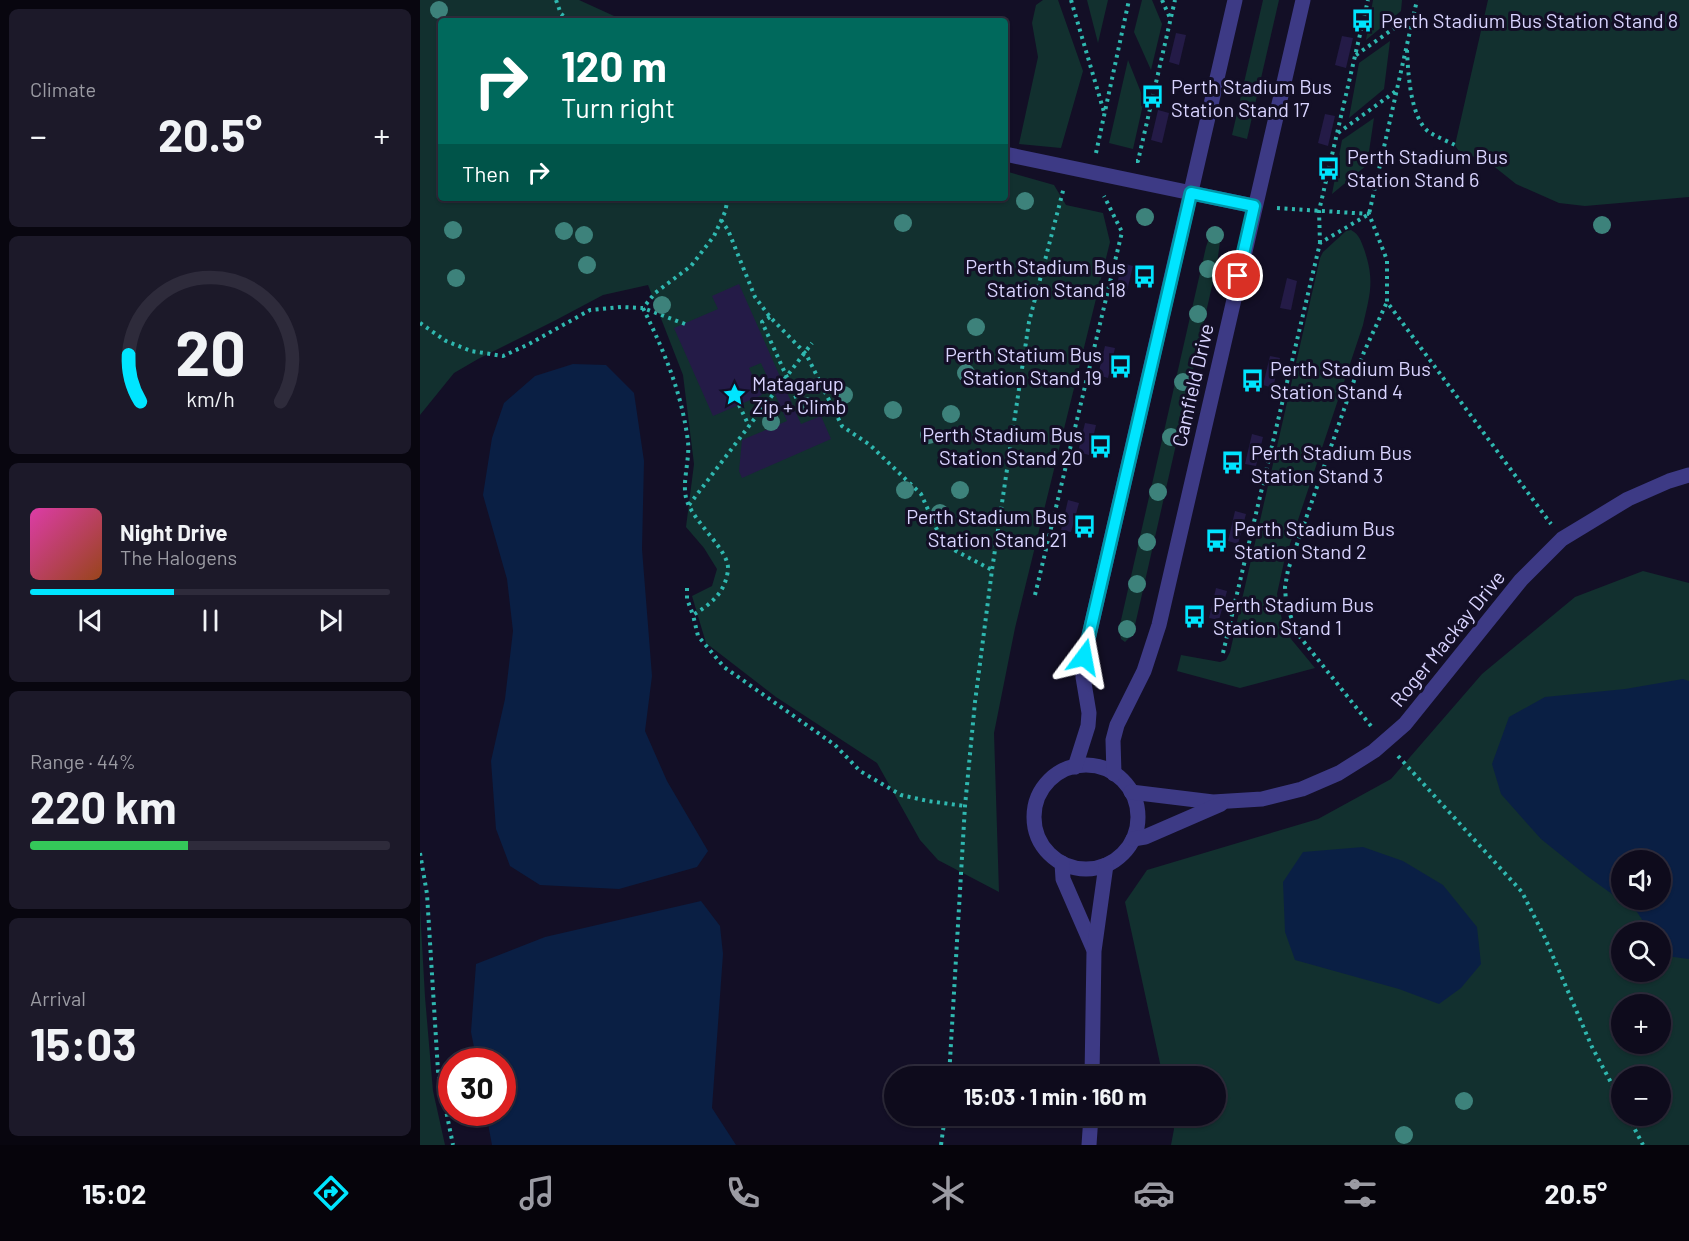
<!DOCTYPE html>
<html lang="en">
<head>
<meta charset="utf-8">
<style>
  :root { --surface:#0e0b1c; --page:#1c1929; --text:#f1f3f6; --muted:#9b9ba3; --line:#2e2b3b; --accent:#00e5ff }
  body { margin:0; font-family:Barlow,sans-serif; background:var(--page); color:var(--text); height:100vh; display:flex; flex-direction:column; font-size:22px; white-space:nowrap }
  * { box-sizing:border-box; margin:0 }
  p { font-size:20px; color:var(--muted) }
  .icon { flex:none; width:33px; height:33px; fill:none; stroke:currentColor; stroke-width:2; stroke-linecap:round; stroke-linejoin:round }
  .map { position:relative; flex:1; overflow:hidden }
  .details { display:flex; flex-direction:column; gap:9px; padding:9px; background:#08060f; width:420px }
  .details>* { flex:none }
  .hud { position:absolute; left:18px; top:18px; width:570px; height:183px; border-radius:6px; box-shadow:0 2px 4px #0004,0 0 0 2px var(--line); background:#00695c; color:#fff; overflow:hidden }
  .fabs { position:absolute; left:1191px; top:850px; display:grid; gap:12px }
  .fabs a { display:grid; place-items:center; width:60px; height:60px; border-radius:50%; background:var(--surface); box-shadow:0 2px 4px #0004,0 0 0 2px var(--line); font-size:30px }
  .speed { position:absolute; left:18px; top:1048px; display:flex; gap:12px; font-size:30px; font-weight:700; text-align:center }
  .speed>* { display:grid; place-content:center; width:78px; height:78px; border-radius:50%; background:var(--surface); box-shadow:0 2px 4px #0004,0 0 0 2px var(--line); line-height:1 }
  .speed .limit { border:9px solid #d22; background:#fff; color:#111 }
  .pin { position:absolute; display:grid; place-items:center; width:51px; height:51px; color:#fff; margin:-26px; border:3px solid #fff; border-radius:50%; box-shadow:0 2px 6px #0007 }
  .me { position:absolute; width:66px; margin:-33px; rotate:13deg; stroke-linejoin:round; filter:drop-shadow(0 0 4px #0008) }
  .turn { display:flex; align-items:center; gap:21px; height:126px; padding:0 24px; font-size:27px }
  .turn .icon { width:78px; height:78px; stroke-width:2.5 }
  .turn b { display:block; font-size:42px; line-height:51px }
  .then { display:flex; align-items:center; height:57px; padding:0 24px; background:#0003; gap:12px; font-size:22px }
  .big { font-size:45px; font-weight:700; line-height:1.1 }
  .details .tile { flex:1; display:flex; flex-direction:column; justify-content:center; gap:9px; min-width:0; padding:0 21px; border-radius:9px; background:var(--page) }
  .details .dial { align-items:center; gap:0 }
  .dial svg { height:156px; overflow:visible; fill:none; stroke:var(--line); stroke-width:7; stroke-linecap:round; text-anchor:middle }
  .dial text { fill:var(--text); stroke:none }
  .song { display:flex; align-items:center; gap:18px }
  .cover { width:72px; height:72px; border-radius:9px; background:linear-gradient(135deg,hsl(320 70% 55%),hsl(20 70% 35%)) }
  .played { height:6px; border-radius:3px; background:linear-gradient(90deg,var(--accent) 40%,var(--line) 40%) }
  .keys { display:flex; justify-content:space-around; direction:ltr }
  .heat { display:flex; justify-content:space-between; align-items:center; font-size:33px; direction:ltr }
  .charge { height:9px; border-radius:4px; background:linear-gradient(90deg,#34c759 44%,var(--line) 0) }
  .trip { position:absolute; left:464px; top:1066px; width:342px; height:60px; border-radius:30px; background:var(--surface); box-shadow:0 2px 4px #0004,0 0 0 2px var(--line); font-weight:700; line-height:60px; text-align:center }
  .tab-bar { display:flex; height:96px; justify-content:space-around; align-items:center; background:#06040b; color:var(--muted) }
  .tab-bar .icon { width:42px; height:42px }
  .tab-bar .selected { color:var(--accent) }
  .tab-bar b { font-size:27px; color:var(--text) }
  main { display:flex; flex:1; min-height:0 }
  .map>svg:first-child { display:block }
  .green { fill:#12302f; fill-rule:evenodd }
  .water { fill:#0a1f44; fill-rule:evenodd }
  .building { fill:#241b47 }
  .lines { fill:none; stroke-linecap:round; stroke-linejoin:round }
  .path { stroke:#2fb8b0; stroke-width:4; stroke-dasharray:3 4.5; stroke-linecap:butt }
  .lane { stroke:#3d3a85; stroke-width:15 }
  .street { stroke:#3d3a85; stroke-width:15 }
  .tree { fill:#3d827b }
  .route-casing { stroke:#0095a6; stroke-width:15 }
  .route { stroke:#00e5ff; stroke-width:10 }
  .labels { text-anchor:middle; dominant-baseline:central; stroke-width:6; stroke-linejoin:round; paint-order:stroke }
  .poi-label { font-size:20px; fill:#d9d4ff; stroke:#130f26; text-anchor:start }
  .street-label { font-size:20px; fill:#d9d4ff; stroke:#130f26 }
</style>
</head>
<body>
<main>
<section class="details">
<div class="tile"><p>Climate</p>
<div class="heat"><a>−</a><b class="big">20.5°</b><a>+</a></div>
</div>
<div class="tile dial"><svg viewBox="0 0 100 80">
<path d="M14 69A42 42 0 1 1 86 69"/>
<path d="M14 69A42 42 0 0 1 8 45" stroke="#00e5ff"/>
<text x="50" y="56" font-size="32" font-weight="700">20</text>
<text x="50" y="72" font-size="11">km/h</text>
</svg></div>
<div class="tile">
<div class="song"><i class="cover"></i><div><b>Night Drive</b><p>The Halogens</p></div></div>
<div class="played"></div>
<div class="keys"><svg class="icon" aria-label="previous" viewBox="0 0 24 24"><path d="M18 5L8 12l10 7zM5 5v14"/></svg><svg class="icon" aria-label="pause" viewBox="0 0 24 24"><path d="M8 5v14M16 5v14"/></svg><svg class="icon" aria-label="next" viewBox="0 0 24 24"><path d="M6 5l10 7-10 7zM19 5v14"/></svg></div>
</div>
<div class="tile"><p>Range · 44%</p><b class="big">220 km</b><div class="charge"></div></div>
<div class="tile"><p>Arrival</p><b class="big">15:03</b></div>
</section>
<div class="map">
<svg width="1269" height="1145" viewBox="0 0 1269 1145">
  <rect width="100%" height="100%" fill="#130f26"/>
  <g class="green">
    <path d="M 0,0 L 159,0 L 205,21 L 21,21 L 21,198 L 585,198 L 585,171 L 634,185 L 646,205 L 683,213 L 690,242 L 595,628 L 574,733 L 579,892 L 518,860 L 500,840 L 457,763 L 356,697 L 286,643 L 272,596 L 292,586 L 297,569 L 284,548 L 266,527 L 274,464 L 263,375 L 228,285 L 183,295 L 136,320 L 58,359 L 34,373 L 0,415 Z"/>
    <path d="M 623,0 L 638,0 L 663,71 L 641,148 L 599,144 L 618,57 L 612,23 L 616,5 Z"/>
    <path d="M 667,0 L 688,0 L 678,43 Z"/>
    <path d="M 722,0 L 732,0 L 742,24 L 731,70 L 714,32 Z"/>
    <path d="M 843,0 L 859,0 L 827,139 L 812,135 Z"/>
    <path d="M 953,0 L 982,0 L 981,11 L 946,40 Z"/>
    <path d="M 1068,0 L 1269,0 L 1269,197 L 1165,206 L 1139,203 L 1096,184 L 1071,164 L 1038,150 L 1035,145 Z"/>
    <path d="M 970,41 L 964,89 L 929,118 L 939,63 Z"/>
    <path d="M 708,60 L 724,100 L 713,149 L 689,143 Z"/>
    <path d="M 954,118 L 947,165 L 912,194 L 922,140 Z"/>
    <path d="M 797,229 L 801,234 L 797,264 L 713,634 L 705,642 L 701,639 L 699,629 L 786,247 L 791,232 Z"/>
    <path d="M 931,230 C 939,234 941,241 944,249 C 955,281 950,294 943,325 L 864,562 L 857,594 L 862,620 L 871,639 L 895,668 L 820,688 L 757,671 L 761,655 L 800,662 L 806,660 L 810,652 L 900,258 L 903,252 L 926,231 Z"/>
    <path d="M 1223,571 L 1269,583 L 1269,1145 L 751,1145 L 754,1129 L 751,1116 L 795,1116 L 795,1077 L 743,1077 L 705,902 L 727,870 L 898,819 L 971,779 L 1062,674 L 1155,597 ZM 1202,861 L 1240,861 L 1240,900 L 1202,900 ZM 1202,933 L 1240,933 L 1240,972 L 1202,972 ZM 1202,1005 L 1240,1005 L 1240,1044 L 1202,1044 ZM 1202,1077 L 1240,1077 L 1240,1116 L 1202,1116 Z"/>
    <path d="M 0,908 L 5,997 L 13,1091 L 25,1145 L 0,1145 Z"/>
  </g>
  <g class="water">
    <path d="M 153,364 L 186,365 L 214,393 L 224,461 L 222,549 L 232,676 L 225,731 L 247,781 L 288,851 L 277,867 L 199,889 L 120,885 L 90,866 L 76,829 L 71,761 L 85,699 L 93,631 L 87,579 L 63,495 L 72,438 L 84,403 L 115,376 Z"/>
    <path d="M 1263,679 L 1269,681 L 1269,959 L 1246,956 L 1241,947 L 1240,933 L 1231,933 L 1217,912 L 1167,876 L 1121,839 L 1081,794 L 1072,764 L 1089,717 L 1125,697 L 1205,689 ZM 1202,861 L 1240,861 L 1240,900 L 1202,900 Z"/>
    <path d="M 943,847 L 983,861 L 1023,885 L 1057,927 L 1061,964 L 1041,988 L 1019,1004 L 979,989 L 875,960 L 865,932 L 863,882 L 883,852 Z"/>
    <path d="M 281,901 L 300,926 L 303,954 L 292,1108 L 316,1145 L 72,1145 L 66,1113 L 82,1113 L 82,1062 L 57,1062 L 51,1032 L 56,964 L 125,937 Z"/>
  </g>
  <g class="building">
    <path d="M 756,33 L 766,35 L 759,65 L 749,62 Z"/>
    <path d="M 922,36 L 933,38 L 926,68 L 915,65 Z"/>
    <path d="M 738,110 L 749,113 L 742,143 L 731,140 Z"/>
    <path d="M 905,114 L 915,116 L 908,146 L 898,143 Z"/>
    <path d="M 702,263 L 713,266 L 706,295 L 695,293 Z"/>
    <path d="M 867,278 L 877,281 L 871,310 L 860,308 Z"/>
    <path d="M 319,284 L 381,424 L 401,416 L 411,439 L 322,478 L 319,471 L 322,440 L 367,421 L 341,363 L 329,368 L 342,395 L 293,416 L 254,328 L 298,309 L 292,296 Z"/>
    <path d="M 685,346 L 695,348 L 688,378 L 678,375 Z"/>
    <path d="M 850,356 L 860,358 L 853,388 L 843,385 Z"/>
    <path d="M 665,423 L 676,425 L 669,455 L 658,452 Z"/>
    <path d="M 832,434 L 843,437 L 836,466 L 825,464 Z"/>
    <path d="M 648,500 L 659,503 L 651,532 L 641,530 Z"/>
    <path d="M 815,511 L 826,514 L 818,544 L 808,541 Z"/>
    <path d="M 796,588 L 807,591 L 799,620 L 789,618 Z"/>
  </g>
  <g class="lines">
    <g class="path">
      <path d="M 136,0 L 141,14 L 150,21"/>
      <path d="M 651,0 L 684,112"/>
      <path d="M 742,0 L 750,18"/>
      <path d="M 987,50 C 988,71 990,118 1009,132 C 1017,137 1027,141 1035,145"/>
      <path d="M 936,55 L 993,15"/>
      <path d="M 918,133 L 976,91"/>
      <path d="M 676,153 L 709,0"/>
      <path d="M 716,161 L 718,161 L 755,0"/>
      <path d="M 857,208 L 949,214 L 967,260 L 967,302 L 1131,524"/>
      <path d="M 301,220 L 308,230 L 335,297 L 350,317 L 386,354 L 422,426 L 450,445 L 501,494 L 518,532 L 536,551 L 572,570"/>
      <path d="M 900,243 L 899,211 L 948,0"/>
      <path d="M 350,317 L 342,322 L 384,415"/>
      <path d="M 0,323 L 26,341 L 51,351 L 83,356 L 109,344 L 170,310 L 201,307 L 223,308 L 235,293 L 271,266 L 294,236 L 305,212 L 308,198"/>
      <path d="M 265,324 L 223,308 C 244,351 262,393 268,442 C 270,460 261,485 267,501 C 275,524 310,551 308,570 C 305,593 291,604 273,615 L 278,636 L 304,667 L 415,745 L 440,771 L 481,795 L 508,801 L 545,806"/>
      <path d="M 319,405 L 329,426"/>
      <path d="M 269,505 L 392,343"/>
      <path d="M 267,588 L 267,599 L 273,615"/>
      <path d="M 615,595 L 702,232 L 684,196"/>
      <path d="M 803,653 L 900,243 L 949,214 L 997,0"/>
      <path d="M 951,726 L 876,632 L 866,602 L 865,587 L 868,570 L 944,352 L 967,302"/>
      <path d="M 978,756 L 1102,892 L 1125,938 L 1172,1047 L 1202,1103"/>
      <path d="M 0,853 L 7,894 L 18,1071 L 33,1145"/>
      <path d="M 529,1077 L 545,806 L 555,702 L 572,570 L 609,322 L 644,187"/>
      <path d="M 1208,1116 L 1223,1145"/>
      <path d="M 521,1145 L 525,1116"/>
    </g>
    <path class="lane" d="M 585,154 L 834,206"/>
    <g class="street">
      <circle cx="666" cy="817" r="52"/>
      <path d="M 655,767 L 668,726 L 669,713 L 663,677 L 664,657 L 815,0"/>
      <path d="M 694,774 L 693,740 L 697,725 L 724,671 L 739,625 L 883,0"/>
      <path d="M 711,792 L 793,802 L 842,799 L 882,789 L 919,773 L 954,751 L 985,724 L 1101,580 L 1142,539 L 1208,499 L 1249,481 L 1269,475"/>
      <path d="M 713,839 L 725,837 L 801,804"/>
      <path d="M 642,863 L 643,879 L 673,948"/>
      <path d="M 672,1077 L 674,951 L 686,865"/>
      <path d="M 669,1145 L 671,1116"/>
    </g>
  </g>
  <g class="tree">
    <circle cx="19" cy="10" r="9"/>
    <circle cx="605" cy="201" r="9"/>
    <circle cx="725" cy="217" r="9"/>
    <circle cx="483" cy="223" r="9"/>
    <circle cx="1182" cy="225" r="9"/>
    <circle cx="33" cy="230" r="9"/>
    <circle cx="144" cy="231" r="9"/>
    <circle cx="164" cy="235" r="9"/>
    <circle cx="795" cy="235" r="9"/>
    <circle cx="167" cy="265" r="9"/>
    <circle cx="788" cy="269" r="9"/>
    <circle cx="36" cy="278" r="9"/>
    <circle cx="242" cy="305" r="9"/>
    <circle cx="778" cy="314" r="9"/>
    <circle cx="556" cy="327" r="9"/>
    <circle cx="546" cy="373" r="9"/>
    <circle cx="763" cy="382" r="9"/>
    <circle cx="424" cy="395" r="9"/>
    <circle cx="387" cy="406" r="9"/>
    <circle cx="473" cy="410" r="9"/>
    <circle cx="531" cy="414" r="9"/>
    <circle cx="351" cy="422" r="9"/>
    <circle cx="509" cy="435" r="9"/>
    <circle cx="751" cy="437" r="9"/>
    <circle cx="485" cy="490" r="9"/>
    <circle cx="540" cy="490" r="9"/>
    <circle cx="738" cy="492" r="9"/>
    <circle cx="520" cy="513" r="9"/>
    <circle cx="727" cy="542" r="9"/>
    <circle cx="717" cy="584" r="9"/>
    <circle cx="707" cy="629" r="9"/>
    <circle cx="1044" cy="1101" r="9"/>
    <circle cx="984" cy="1135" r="9"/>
  </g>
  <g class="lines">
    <defs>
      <path id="route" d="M 664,657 L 771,193 L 834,206 L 818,276"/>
    </defs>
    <use href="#route" class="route-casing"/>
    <use href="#route" class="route"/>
  </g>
  <defs>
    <symbol id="bus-bare" viewBox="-9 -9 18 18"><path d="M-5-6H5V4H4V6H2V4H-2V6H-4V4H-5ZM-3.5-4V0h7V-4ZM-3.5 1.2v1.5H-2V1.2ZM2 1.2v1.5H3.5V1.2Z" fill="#00e5ff" stroke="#130f26" stroke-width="2.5" paint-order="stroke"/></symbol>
    <symbol id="sight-bare" viewBox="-9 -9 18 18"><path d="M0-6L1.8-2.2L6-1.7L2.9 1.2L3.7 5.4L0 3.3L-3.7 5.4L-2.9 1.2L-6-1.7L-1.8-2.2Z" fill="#00e5ff" stroke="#130f26" stroke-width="2.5" paint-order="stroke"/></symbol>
  </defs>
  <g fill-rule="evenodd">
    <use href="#bus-bare" x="926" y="4" width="33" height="33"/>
    <use href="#bus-bare" x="716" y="80" width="33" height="33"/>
    <use href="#bus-bare" x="892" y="152" width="33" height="33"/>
    <use href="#bus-bare" x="708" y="260" width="33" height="33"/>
    <use href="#bus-bare" x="684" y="350" width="33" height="33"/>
    <use href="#bus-bare" x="816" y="364" width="33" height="33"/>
    <use href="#sight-bare" x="298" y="378" width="33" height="33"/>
    <use href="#bus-bare" x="664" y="430" width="33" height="33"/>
    <use href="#bus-bare" x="796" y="446" width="33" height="33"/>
    <use href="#bus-bare" x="648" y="510" width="33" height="33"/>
    <use href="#bus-bare" x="780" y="524" width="33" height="33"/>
    <use href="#bus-bare" x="758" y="600" width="33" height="33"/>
  </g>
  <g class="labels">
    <g class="poi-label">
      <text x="961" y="20">Perth Stadium Bus Station Stand 8</text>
      <text x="751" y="86">Perth Stadium Bus<tspan x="751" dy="23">Station Stand 17</tspan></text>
      <text x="927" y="156">Perth Stadium Bus<tspan x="927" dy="23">Station Stand 6</tspan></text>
      <text x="706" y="266" text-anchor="end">Perth Stadium Bus<tspan x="706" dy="23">Station Stand 18</tspan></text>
      <text x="682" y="354" text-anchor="end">Perth Statium Bus<tspan x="682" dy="23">Station Stand 19</tspan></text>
      <text x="850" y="368">Perth Stadium Bus<tspan x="850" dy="23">Station Stand 4</tspan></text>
      <text x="332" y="383">Matagarup<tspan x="332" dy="23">Zip + Climb</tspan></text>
      <text x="663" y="434" text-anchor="end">Perth Stadium Bus<tspan x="663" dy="23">Station Stand 20</tspan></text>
      <text x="831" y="452">Perth Stadium Bus<tspan x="831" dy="23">Station Stand 3</tspan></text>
      <text x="647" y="516" text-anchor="end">Perth Stadium Bus<tspan x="647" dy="23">Station Stand 21</tspan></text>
      <text x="814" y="528">Perth Stadium Bus<tspan x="814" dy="23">Station Stand 2</tspan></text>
      <text x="793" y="604">Perth Stadium Bus<tspan x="793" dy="23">Station Stand 1</tspan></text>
    </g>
    <g class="street-label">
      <text transform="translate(772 385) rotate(-77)">Camfield Drive</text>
      <text transform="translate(1027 638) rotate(-51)">Roger Mackay Drive</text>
    </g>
  </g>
</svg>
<div class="fabs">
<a><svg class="icon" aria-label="sound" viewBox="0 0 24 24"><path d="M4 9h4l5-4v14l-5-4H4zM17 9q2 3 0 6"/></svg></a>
<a><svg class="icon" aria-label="search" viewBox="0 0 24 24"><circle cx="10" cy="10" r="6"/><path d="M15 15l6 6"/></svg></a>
<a>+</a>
<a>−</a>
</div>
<div class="speed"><div class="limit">30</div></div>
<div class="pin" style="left:818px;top:276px;background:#d93025"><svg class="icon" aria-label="arrive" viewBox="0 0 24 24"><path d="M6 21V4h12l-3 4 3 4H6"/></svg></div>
<svg class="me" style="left:664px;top:657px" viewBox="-20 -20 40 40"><path d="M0-17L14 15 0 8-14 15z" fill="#00e5ff" stroke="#fff" stroke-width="4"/></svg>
<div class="trip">15:03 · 1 min · 160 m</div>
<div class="hud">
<div class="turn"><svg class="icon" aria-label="right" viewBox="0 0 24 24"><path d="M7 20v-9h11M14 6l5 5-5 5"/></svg><div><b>120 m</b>Turn right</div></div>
<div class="then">Then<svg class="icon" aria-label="right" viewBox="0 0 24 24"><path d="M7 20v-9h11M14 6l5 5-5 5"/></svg></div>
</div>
</div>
</main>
<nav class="tab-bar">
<b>15:02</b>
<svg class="icon selected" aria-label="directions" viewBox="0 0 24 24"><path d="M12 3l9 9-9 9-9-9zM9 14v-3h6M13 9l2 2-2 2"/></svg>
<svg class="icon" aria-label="music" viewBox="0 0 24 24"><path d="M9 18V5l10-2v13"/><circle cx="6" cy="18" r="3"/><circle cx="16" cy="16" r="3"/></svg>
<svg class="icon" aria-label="phone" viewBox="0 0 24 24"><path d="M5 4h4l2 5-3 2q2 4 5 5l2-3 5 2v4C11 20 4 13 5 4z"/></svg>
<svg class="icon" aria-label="climate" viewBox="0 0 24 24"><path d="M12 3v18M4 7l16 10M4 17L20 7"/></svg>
<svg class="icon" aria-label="car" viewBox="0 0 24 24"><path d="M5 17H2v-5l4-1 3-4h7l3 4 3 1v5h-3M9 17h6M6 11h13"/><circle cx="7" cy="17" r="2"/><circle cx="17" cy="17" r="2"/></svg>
<svg class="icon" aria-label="filters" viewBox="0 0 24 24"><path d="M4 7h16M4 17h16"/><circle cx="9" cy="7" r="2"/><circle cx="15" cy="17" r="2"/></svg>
<b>20.5°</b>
</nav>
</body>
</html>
